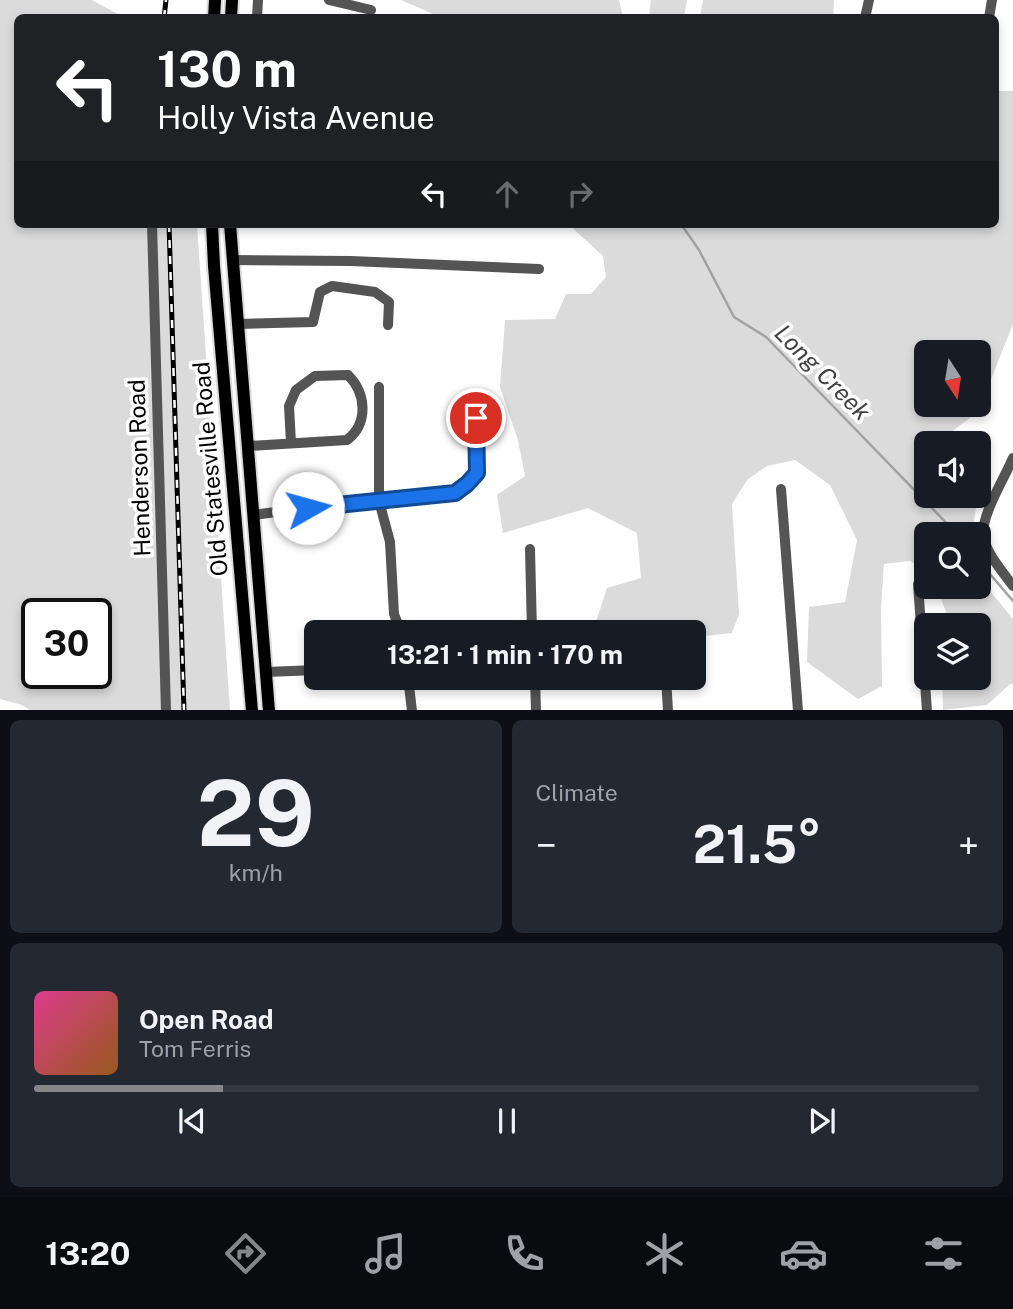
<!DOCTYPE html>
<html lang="en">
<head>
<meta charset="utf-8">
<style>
  :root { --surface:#171b24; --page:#242831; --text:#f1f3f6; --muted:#9ea1a6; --line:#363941; --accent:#858687 }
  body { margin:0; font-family:"Public Sans",sans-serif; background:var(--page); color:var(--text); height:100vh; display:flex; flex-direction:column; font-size:26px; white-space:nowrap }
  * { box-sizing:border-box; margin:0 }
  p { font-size:23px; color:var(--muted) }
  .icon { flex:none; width:38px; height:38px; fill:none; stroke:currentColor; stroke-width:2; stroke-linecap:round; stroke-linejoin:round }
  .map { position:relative; height:710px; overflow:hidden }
  .sheet { display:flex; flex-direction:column; gap:10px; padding:10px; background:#0d0f14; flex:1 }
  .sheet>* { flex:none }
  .hud { position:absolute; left:14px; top:14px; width:985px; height:214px; border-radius:10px; box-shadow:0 4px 10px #0003; background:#202124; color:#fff; overflow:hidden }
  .needle { width:46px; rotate:168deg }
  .controls { position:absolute; left:914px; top:340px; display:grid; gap:14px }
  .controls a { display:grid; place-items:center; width:77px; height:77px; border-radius:10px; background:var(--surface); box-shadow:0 4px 10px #0003; font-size:35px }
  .speed { position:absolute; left:21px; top:598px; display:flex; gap:14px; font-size:35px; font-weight:700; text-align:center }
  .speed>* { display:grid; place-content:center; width:91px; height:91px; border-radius:50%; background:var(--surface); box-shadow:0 4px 10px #0003; line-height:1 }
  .speed .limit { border:4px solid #111; border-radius:10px; background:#fff; color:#111 }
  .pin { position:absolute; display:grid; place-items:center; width:60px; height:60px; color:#fff; margin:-30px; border:4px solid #fff; border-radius:50%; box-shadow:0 2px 7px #0007 }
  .me { position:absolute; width:77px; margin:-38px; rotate:83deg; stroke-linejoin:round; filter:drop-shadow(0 0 5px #0008) }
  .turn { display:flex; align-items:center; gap:24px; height:147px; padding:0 28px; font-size:32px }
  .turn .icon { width:91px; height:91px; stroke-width:2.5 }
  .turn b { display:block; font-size:49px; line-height:60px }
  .lanes { display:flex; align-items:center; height:66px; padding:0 28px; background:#0003; justify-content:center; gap:35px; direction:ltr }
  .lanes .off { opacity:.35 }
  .big { font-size:52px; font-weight:700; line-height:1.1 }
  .sheet .card { flex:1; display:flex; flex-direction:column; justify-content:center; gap:10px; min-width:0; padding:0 24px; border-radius:10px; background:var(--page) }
  .sheet .dial { align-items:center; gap:0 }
  .dial b { font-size:91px; line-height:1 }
  .song { display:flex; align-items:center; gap:21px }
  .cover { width:84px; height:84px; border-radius:10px; background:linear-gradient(135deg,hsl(330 70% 55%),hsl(30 70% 35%)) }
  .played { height:7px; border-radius:4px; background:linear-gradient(90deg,var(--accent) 20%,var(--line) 20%) }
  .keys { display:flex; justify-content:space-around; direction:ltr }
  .heat { display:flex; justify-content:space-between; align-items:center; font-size:38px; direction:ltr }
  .sheet .tiles { flex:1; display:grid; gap:10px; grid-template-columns:1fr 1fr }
  .card:last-child { grid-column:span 2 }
  .trip { position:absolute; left:304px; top:620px; width:402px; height:70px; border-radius:10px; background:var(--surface); box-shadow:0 4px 10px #0003; font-weight:700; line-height:70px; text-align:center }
  .dock { display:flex; height:112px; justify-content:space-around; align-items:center; background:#090b0e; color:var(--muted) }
  .dock .icon { width:49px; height:49px }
  .dock .current { color:var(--accent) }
  .dock b { font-size:32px; color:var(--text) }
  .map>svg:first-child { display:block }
  .green { fill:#dbdbdb; fill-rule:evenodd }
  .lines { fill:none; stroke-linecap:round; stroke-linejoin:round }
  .stream { stroke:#a2a2a2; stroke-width:2.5 }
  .major-casing { stroke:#dbdbdb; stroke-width:16 }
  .minor { stroke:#545454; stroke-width:10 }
  .major { stroke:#000; stroke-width:12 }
  .rail-casing { stroke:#000; stroke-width:5 }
  .rail { stroke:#fff; stroke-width:2.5; stroke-dasharray:8; stroke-linecap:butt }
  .route-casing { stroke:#114b97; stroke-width:18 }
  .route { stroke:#1a73e8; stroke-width:12 }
  .labels { text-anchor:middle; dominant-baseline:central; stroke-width:7; stroke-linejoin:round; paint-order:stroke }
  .street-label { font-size:23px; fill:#000; stroke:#fff }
  .water-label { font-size:24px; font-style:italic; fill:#434343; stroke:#fff }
</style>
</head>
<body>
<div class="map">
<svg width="1013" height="711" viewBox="0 0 1013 711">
  <rect width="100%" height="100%" fill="#fff"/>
  <g class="green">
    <path d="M 0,0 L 92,0 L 123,17 L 18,18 L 18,224 L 197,224 L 230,710 L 30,710 L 22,705 L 0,699 ZM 37,614 L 96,614 L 96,674 L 37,674 Z"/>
    <path d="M 401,0 L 619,0 L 623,17 L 440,17 Z"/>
    <path d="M 651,0 L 687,0 L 684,17 L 649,17 Z"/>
    <path d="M 703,0 L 834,0 L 833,17 L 700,17 Z"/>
    <path d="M 996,91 L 1013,91 L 1013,324 L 978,412 L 951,432 L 951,443 L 926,443 L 926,495 L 978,495 L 972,534 L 926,534 L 926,570 L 910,561 L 884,564 L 881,607 L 882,686 L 858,699 L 807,662 L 809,607 L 845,602 L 857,540 L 830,485 L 795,460 L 767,466 L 747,480 L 732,504 L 739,614 L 732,633 L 695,637 L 695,632 C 667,632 640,626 612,627 L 612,632 L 595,632 L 595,625 L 607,588 L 641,578 L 637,533 L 588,508 L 503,533 L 497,495 L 525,476 L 518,440 L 500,387 L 505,320 L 555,319 L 566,294 L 591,294 L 606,277 L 603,256 L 568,224 L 996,224 ZM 926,352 L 978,352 L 978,404 L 926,404 Z"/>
    <path d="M 978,571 L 990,591 L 1013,619 L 1013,684 L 1010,684 L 987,705 L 943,710 L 942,681 L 980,677 L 985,665 L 978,657 L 978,625 L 951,625 L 936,586 L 978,586 Z"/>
  </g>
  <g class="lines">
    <g class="stream">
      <path d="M 681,224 L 699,250 L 734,317 L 766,337 L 957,534"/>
      <path d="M 978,560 L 1013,601"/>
    </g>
    <defs>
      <g id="major">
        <path d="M 214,18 L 215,0"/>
        <path d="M 231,18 L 232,0"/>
        <path d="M 212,224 L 214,266 L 252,711"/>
        <path d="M 230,224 L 269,711"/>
      </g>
    </defs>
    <use href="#major" class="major-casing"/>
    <g class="minor">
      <path d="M 329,0 L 371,10"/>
      <path d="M 257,18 L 258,0"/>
      <path d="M 865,18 L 869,0"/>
      <path d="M 989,18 L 992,0"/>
      <path d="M 152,224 L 166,711"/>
      <path d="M 232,260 L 351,261 L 539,269"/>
      <path d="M 238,324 L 313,322 L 320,292 L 332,286 L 375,292 L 389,302 L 388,325"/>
      <path d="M 379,387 L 379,501 L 390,542 L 394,614 L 401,632"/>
      <path d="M 248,446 L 347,440 C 369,423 366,393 348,375 L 315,376 L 296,390 L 289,406 L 291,443"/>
      <path d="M 1013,458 C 1005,477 978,520 984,539 C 989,557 1003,572 1013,586"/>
      <path d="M 781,489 L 798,711"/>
      <path d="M 253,515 L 329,505 L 455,493 L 467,484 L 477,473 L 476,418"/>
      <path d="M 530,549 L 532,632"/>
      <path d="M 918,584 L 927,711"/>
      <path d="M 266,672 L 317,670"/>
      <path d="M 408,677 L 412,711"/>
      <path d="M 535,677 L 536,711"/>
      <path d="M 666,677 L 668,711"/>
    </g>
    <use href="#major" class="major"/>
    <defs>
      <g id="rail">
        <path d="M 164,18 L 166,0"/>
        <path d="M 169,224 L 184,711"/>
      </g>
    </defs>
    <use href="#rail" class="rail-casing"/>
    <use href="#rail" class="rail"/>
  </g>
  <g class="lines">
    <defs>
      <path id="route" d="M 308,508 L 455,493 L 467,484 L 477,473 L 476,418"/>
    </defs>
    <use href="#route" class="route-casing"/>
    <use href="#route" class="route"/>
  </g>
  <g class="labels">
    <g class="street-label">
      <text transform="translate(139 468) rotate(-92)">Henderson Road</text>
      <text transform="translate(210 469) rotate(-95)">Old Statesville Road</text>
    </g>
    <g class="water-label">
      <text transform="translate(823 372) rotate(45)">Long Creek</text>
    </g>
  </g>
</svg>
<div class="controls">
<a><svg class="needle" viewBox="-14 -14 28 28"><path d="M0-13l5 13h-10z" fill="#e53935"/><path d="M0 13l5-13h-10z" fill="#9ea1a6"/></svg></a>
<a><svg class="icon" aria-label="sound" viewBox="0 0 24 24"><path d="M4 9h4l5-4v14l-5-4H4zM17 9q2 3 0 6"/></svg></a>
<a><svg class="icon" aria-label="search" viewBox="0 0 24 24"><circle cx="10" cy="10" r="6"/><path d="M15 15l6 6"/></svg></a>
<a><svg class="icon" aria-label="layers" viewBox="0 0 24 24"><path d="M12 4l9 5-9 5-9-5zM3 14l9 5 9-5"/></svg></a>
</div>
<div class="speed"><div class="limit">30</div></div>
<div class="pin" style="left:476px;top:418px;background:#d93025"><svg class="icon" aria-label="arrive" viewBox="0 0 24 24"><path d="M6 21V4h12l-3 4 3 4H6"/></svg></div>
<svg class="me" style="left:308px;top:508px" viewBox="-20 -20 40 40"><circle r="19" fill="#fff"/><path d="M0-13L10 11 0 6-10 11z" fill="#1a73e8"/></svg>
<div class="trip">13:21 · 1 min · 170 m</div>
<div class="hud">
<div class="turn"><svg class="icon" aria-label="left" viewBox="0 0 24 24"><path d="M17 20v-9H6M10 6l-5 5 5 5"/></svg><div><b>130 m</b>Holly Vista Avenue</div></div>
<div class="lanes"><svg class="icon" aria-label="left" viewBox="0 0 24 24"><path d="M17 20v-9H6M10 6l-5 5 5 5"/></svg><svg class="icon off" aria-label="ahead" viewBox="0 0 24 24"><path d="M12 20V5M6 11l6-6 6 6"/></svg><svg class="icon off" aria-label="right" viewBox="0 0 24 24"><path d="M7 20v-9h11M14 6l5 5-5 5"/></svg></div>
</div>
</div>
<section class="sheet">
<div class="tiles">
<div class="card dial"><b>29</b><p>km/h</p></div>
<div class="card"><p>Climate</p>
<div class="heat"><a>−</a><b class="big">21.5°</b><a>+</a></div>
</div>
<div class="card">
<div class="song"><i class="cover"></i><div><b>Open Road</b><p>Tom Ferris</p></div></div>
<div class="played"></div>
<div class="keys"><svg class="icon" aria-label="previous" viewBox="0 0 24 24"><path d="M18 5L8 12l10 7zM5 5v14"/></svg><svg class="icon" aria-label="pause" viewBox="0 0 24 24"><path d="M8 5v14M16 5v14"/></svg><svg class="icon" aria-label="next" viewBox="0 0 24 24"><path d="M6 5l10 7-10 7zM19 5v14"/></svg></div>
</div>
</div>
</section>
<nav class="dock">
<b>13:20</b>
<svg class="icon current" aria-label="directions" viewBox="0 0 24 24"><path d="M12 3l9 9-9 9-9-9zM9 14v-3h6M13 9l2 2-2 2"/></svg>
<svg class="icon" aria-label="music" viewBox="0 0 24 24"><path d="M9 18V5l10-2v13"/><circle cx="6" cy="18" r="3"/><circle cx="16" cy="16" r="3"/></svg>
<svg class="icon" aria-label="phone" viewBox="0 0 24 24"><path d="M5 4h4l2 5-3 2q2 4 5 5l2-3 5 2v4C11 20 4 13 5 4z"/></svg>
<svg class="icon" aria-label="climate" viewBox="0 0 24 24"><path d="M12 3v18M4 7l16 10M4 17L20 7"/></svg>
<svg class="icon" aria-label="car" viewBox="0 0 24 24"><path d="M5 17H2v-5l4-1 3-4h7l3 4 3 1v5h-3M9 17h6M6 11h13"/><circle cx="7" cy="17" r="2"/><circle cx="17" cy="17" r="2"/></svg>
<svg class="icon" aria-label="filters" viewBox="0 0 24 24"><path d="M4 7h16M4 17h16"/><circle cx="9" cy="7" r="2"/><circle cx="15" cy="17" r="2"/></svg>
</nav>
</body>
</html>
